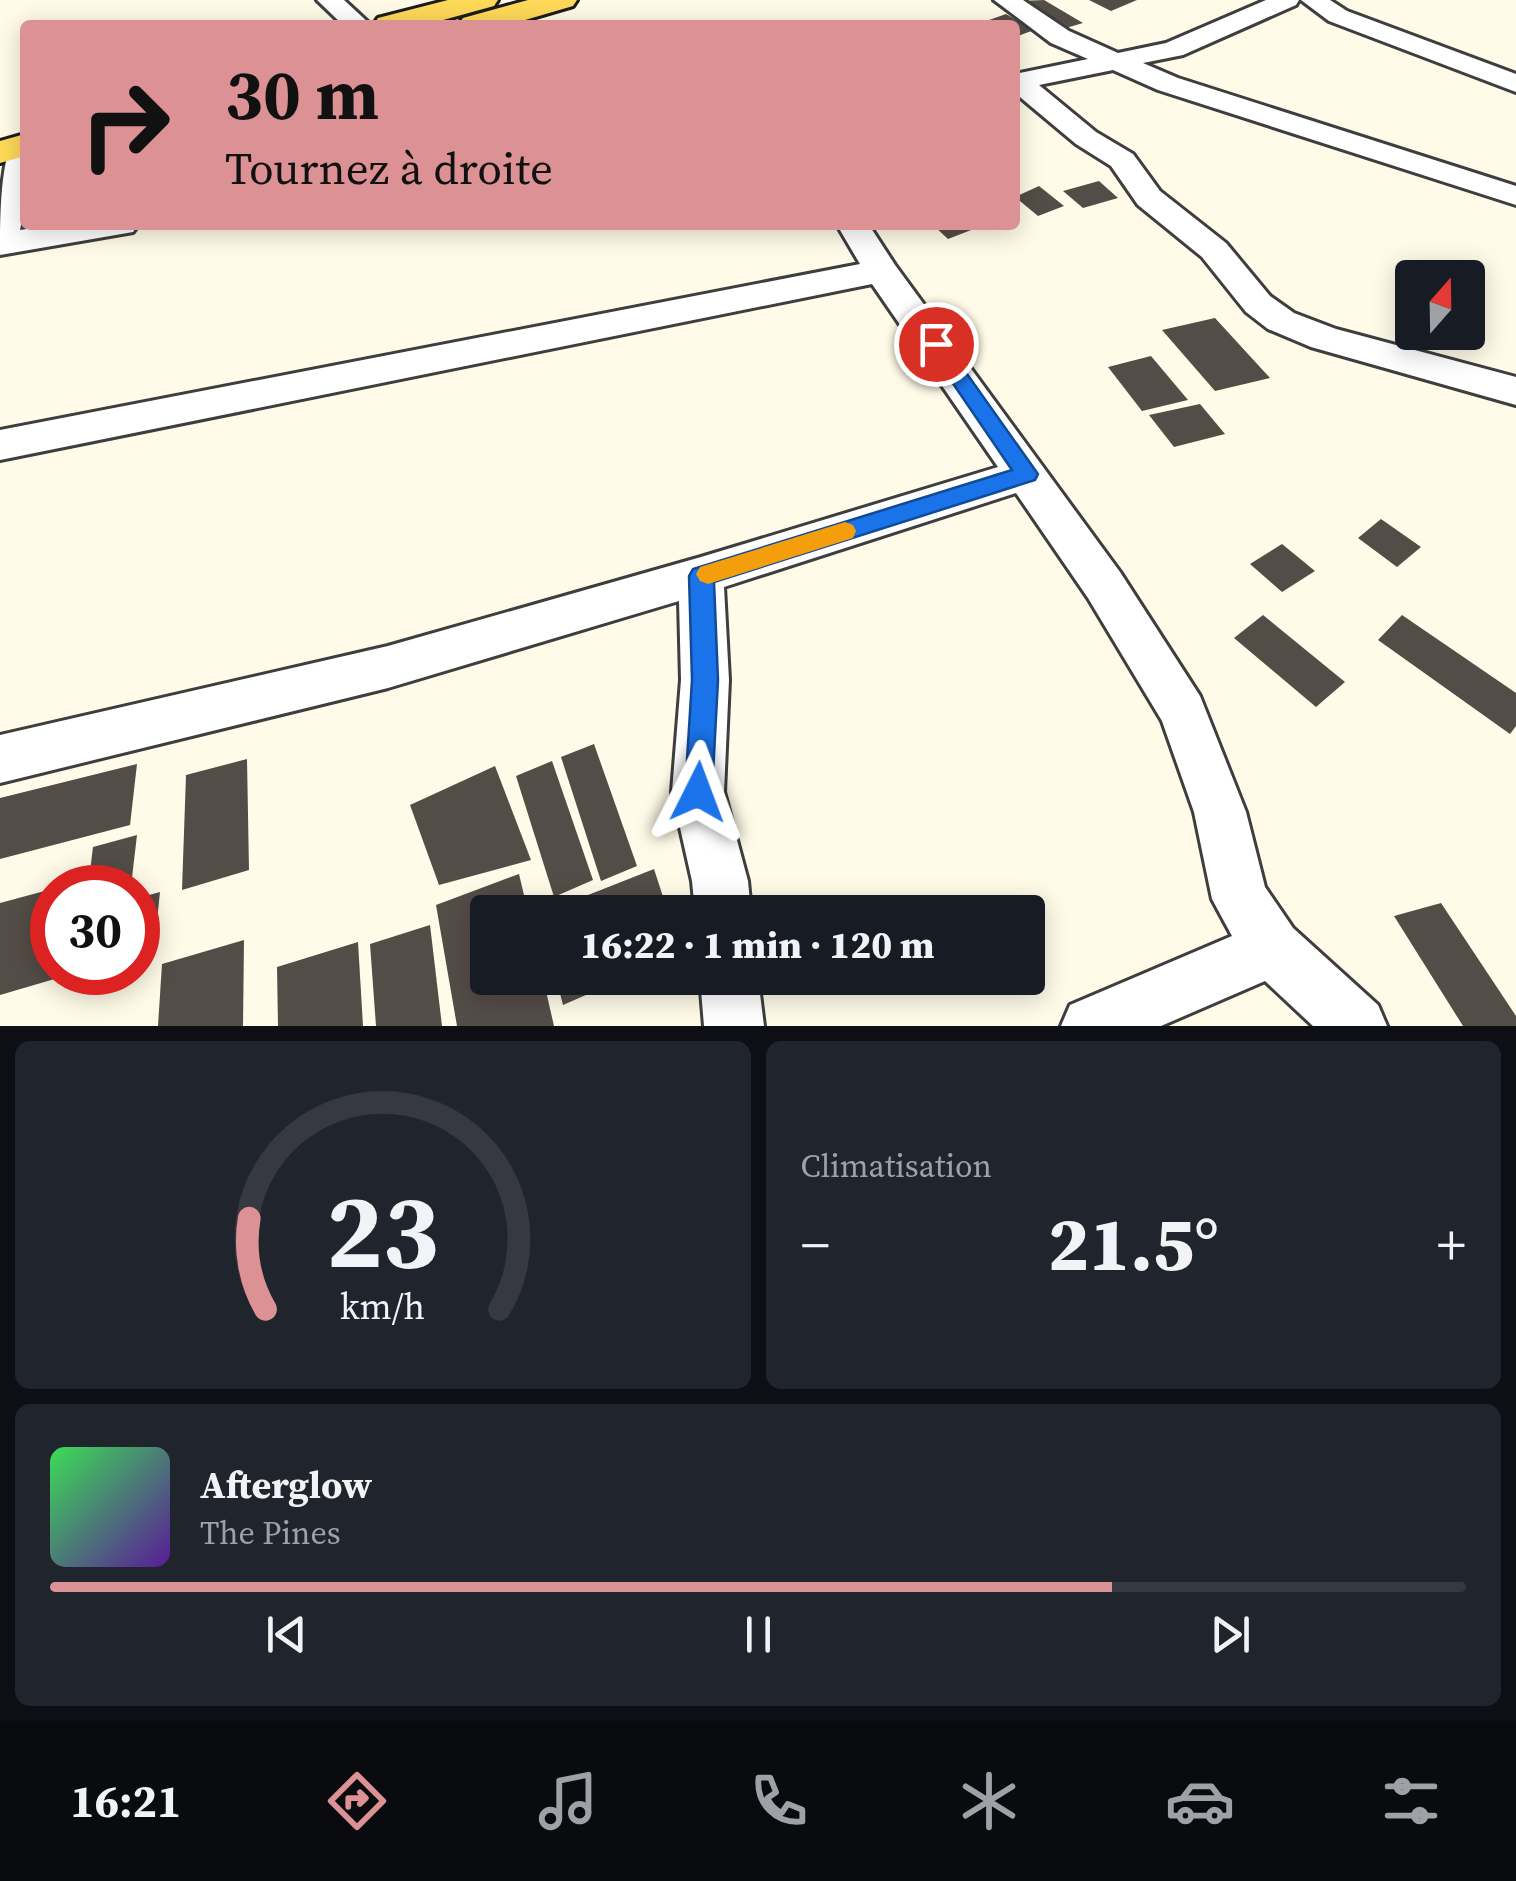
<!DOCTYPE html>
<html lang="fr">
<head>
<meta charset="utf-8">
<style>
  :root { --surface:#171b24; --page:#20242c; --text:#f1f3f6; --muted:#9ea1a6; --line:#363941; --accent:#dc9195 }
  body { margin:0; font-family:"Source Serif 4",serif; background:var(--page); color:var(--text); height:100vh; display:flex; flex-direction:column; font-size:38px; white-space:nowrap }
  * { box-sizing:border-box; margin:0 }
  p { font-size:32px; color:var(--muted) }
  .icon { flex:none; width:55px; height:55px; fill:none; stroke:currentColor; stroke-width:2; stroke-linecap:round; stroke-linejoin:round }
  .map { position:relative; height:1026px; overflow:hidden }
  .drawer { display:flex; flex-direction:column; gap:15px; padding:15px; background:#0d0f14; flex:1 }
  .drawer>* { flex:none }
  .hud { position:absolute; left:20px; top:20px; width:1000px; height:210px; border-radius:10px; box-shadow:0 5px 25px #0003; background:#dc9195; color:#111; overflow:hidden }
  .needle { width:65px; rotate:20deg }
  .fabs { position:absolute; left:1395px; top:260px; display:grid; gap:20px }
  .fabs a { display:grid; place-items:center; width:90px; height:90px; border-radius:10px; background:var(--surface); box-shadow:0 5px 25px #0003; font-size:50px }
  .speed { position:absolute; left:30px; top:865px; display:flex; gap:20px; font-size:50px; font-weight:700; text-align:center }
  .speed>* { display:grid; place-content:center; width:130px; height:130px; border-radius:50%; background:var(--surface); box-shadow:0 5px 25px #0003; line-height:1 }
  .speed .limit { border:15px solid #d22; background:#fff; color:#111 }
  .pin { position:absolute; display:grid; place-items:center; width:85px; height:85px; color:#fff; margin:-42px; border:5px solid #fff; border-radius:50%; box-shadow:0 2px 10px #0007 }
  .me { position:absolute; width:110px; margin:-55px; rotate:3deg; stroke-linejoin:round; filter:drop-shadow(0 0 8px #0008) }
  .turn { display:flex; align-items:center; gap:35px; height:210px; padding:0 40px; font-size:45px }
  .turn .icon { width:130px; height:130px; stroke-width:2.5 }
  .turn b { display:block; font-size:70px; line-height:85px }
  .big { font-size:75px; font-weight:800; line-height:1.1 }
  .drawer .widget { flex:1; display:flex; flex-direction:column; justify-content:center; gap:15px; min-width:0; padding:0 35px; border-radius:15px; background:var(--page) }
  .drawer .dial { align-items:center; gap:0 }
  .dial svg { height:260px; overflow:visible; fill:none; stroke:var(--line); stroke-width:7; stroke-linecap:round; text-anchor:middle }
  .dial text { fill:var(--text); stroke:none }
  .song { display:flex; align-items:center; gap:30px }
  .cover { width:120px; height:120px; border-radius:15px; background:linear-gradient(135deg,hsl(130 70% 55%),hsl(270 70% 35%)) }
  .played { height:10px; border-radius:5px; background:linear-gradient(90deg,var(--accent) 75%,var(--line) 75%) }
  .keys { display:flex; justify-content:space-around; direction:ltr }
  .heat { display:flex; justify-content:space-between; align-items:center; font-size:55px; direction:ltr }
  .drawer .tiles { flex:1; display:grid; gap:15px; grid-template-columns:1fr 1fr }
  .widget:last-child { grid-column:span 2 }
  .trip { position:absolute; left:470px; top:895px; width:575px; height:100px; border-radius:10px; background:var(--surface); box-shadow:0 5px 25px #0003; font-weight:800; line-height:100px; text-align:center }
  .menu { display:flex; height:160px; justify-content:space-around; align-items:center; background:#090b0e; color:var(--muted) }
  .menu .icon { width:70px; height:70px }
  .menu .on { color:var(--accent) }
  .menu b { font-size:45px; color:var(--text) }
  .map>svg:first-child { display:block }
  .building { fill:#544c46 }
  .lines { fill:none; stroke-linecap:round; stroke-linejoin:round }
  .minor-casing { stroke:#3e3e3e; stroke-width:6 }
  .major-casing { stroke:#1c1c1c; stroke-width:6 }
  .minor { fill:#fff; fill-rule:evenodd }
  .major { fill:#ffd958; fill-rule:evenodd }
  .route { fill:#1a73e8; stroke:#114b97; stroke-width:2.5 }
  .slow { fill:#f59e0b }
</style>
</head>
<body>
<div class="map">
<svg width="1516" height="1026" viewBox="0 0 1516 1026">
  <rect width="100%" height="100%" fill="#fffbe8"/>
  <g class="building">
    <path d="M 1044,0 L 1083,23 L 1066,28 L 1020,1 Z"/>
    <path d="M 1089,0 L 1137,0 L 1111,11 Z"/>
    <path d="M 1006,14 L 1034,30 L 1015,37 L 1015,25 L 975,25 Z"/>
    <path d="M 1099,181 L 1118,198 L 1083,208 L 1063,191 Z"/>
    <path d="M 1039,186 L 1064,206 L 1038,216 L 1015,197 Z"/>
    <path d="M 933,225 L 984,225 L 948,239 Z"/>
    <path d="M 1215,318 L 1270,378 L 1215,391 L 1162,330 Z"/>
    <path d="M 1151,356 L 1188,400 L 1142,411 L 1108,367 Z"/>
    <path d="M 1200,404 L 1225,434 L 1174,447 L 1149,415 Z"/>
    <path d="M 1381,519 L 1421,547 L 1397,567 L 1358,538 Z"/>
    <path d="M 1282,544 L 1315,571 L 1282,592 L 1250,564 Z"/>
    <path d="M 1263,615 L 1345,682 L 1316,707 L 1234,638 Z"/>
    <path d="M 1402,615 L 1516,693 L 1516,726 L 1510,734 L 1378,640 Z"/>
    <path d="M 594,744 L 637,866 L 601,881 L 561,757 Z"/>
    <path d="M 247,759 L 249,870 L 182,890 L 186,775 Z"/>
    <path d="M 552,761 L 593,880 L 554,897 L 516,776 Z"/>
    <path d="M 137,764 L 130,825 L 0,859 L 0,798 Z"/>
    <path d="M 495,766 L 531,860 L 439,885 L 410,805 Z"/>
    <path d="M 137,835 L 131,886 L 88,888 L 93,847 Z"/>
    <path d="M 654,869 L 666,906 L 649,912 L 545,912 Z"/>
    <path d="M 519,874 L 528,912 L 488,912 L 488,978 L 543,978 L 554,1026 L 457,1026 L 436,905 Z"/>
    <path d="M 52,889 L 52,972 L 59,972 L 58,978 L 0,995 L 0,903 Z"/>
    <path d="M 160,892 L 153,959 L 138,963 L 138,898 Z"/>
    <path d="M 1441,903 L 1516,1016 L 1516,1026 L 1463,1026 L 1394,916 Z"/>
    <path d="M 430,925 L 442,1026 L 376,1026 L 370,944 Z"/>
    <path d="M 244,940 L 243,1026 L 158,1026 L 162,964 Z"/>
    <path d="M 358,942 L 363,1026 L 278,1026 L 277,967 Z"/>
    <path d="M 556,978 L 625,978 L 563,1005 Z"/>
  </g>
  <g class="lines">
    <defs>
      <g id="minor">
        <path d="M 317,0 L 344,0 L 371,25 L 343,25 Z"/>
        <path d="M 994,0 L 1023,0 L 1069,31 L 1118,53 L 1166,43 L 1266,0 L 1299,0 L 1296,5 L 1183,55 L 1143,63 L 1178,78 L 1516,186 L 1516,205 L 1158,90 L 1113,70 L 1039,85 L 1096,132 L 1133,154 L 1160,191 L 1226,243 L 1270,296 L 1294,313 L 1336,329 L 1516,377 L 1516,405 L 1311,347 L 1268,329 L 1246,312 L 1202,257 L 1138,205 L 1111,166 L 1076,144 L 1015,93 L 1015,74 L 1088,59 L 1051,43 Z"/>
        <path d="M 1301,0 L 1330,0 L 1347,11 L 1516,74 L 1516,92 L 1329,21 Z"/>
        <path d="M 23,137 L 25,206 L 20,230 L 54,225 L 138,225 L 133,232 L 0,255 C 0,219 0,171 12,140 Z"/>
        <path d="M 837,225 L 869,225 L 895,265 L 1120,572 L 1200,696 L 1246,812 L 1265,887 L 1293,928 L 1378,1005 L 1387,1026 L 1313,1026 L 1265,981 L 1161,1026 L 1061,1026 L 1070,1005 L 1232,936 L 1212,899 L 1194,812 L 1162,721 L 1088,598 L 1016,493 L 724,587 L 729,680 L 724,792 L 748,881 L 751,912 L 695,912 L 692,881 L 672,792 L 681,680 L 679,601 L 388,688 L 0,783 L 0,735 L 388,646 L 701,557 L 998,467 L 872,284 L 0,460 L 0,430 L 860,264 Z"/>
        <path d="M 700,978 L 758,978 L 764,1026 L 704,1026 Z"/>
      </g>
      <g id="major">
        <path d="M 448,0 L 498,0 L 494,6 L 425,25 L 373,25 L 378,18 Z"/>
        <path d="M 528,0 L 577,0 L 573,6 L 508,25 L 458,25 L 463,18 Z"/>
        <path d="M 25,134 L 25,156 L 0,163 L 0,141 Z"/>
      </g>
    </defs>
    <use href="#minor" class="minor-casing"/>
    <use href="#major" class="major-casing"/>
    <use href="#minor" class="minor"/>
    <use href="#major" class="major"/>
  </g>
  <path class="route" d="M 936,338 L 943,340 L 1038,474 L 1035,480 L 714,582 L 718,680 L 712,792 L 708,801 L 698,805 L 689,801 L 685,792 L 692,680 L 689,576 L 693,569 L 1012,470 L 926,344 Z"/>
  <path class="slow" d="M 845,522 L 853,525 L 856,531 L 853,538 L 708,584 L 700,581 L 696,574 L 700,567 Z"/>
</svg>
<div class="fabs">
<a><svg class="needle" viewBox="-14 -14 28 28"><path d="M0-13l5 13h-10z" fill="#e53935"/><path d="M0 13l5-13h-10z" fill="#9ea1a6"/></svg></a>
</div>
<div class="speed"><div class="limit">30</div></div>
<div class="pin" style="left:936px;top:344px;background:#d93025"><svg class="icon" aria-label="arrive" viewBox="0 0 24 24"><path d="M6 21V4h12l-3 4 3 4H6"/></svg></div>
<svg class="me" style="left:698px;top:792px" viewBox="-20 -20 40 40"><path d="M0-17L14 15 0 8-14 15z" fill="#1a73e8" stroke="#fff" stroke-width="4"/></svg>
<div class="trip">16:22 · 1 min · 120 m</div>
<div class="hud">
<div class="turn"><svg class="icon" aria-label="right" viewBox="0 0 24 24"><path d="M7 20v-9h11M14 6l5 5-5 5"/></svg><div><b>30 m</b>Tournez à droite</div></div>
</div>
</div>
<section class="drawer">
<div class="tiles">
<div class="widget dial"><svg viewBox="0 0 100 80">
<path d="M14 69A42 42 0 1 1 86 69"/>
<path d="M14 69A42 42 0 0 1 9 41" stroke="#dc9195"/>
<text x="50" y="56" font-size="32" font-weight="700">23</text>
<text x="50" y="72" font-size="11">km/h</text>
</svg></div>
<div class="widget"><p>Climatisation</p>
<div class="heat"><a>−</a><b class="big">21.5°</b><a>+</a></div>
</div>
<div class="widget">
<div class="song"><i class="cover"></i><div><b>Afterglow</b><p>The Pines</p></div></div>
<div class="played"></div>
<div class="keys"><svg class="icon" aria-label="previous" viewBox="0 0 24 24"><path d="M18 5L8 12l10 7zM5 5v14"/></svg><svg class="icon" aria-label="pause" viewBox="0 0 24 24"><path d="M8 5v14M16 5v14"/></svg><svg class="icon" aria-label="next" viewBox="0 0 24 24"><path d="M6 5l10 7-10 7zM19 5v14"/></svg></div>
</div>
</div>
</section>
<nav class="menu">
<b>16:21</b>
<svg class="icon on" aria-label="directions" viewBox="0 0 24 24"><path d="M12 3l9 9-9 9-9-9zM9 14v-3h6M13 9l2 2-2 2"/></svg>
<svg class="icon" aria-label="music" viewBox="0 0 24 24"><path d="M9 18V5l10-2v13"/><circle cx="6" cy="18" r="3"/><circle cx="16" cy="16" r="3"/></svg>
<svg class="icon" aria-label="phone" viewBox="0 0 24 24"><path d="M5 4h4l2 5-3 2q2 4 5 5l2-3 5 2v4C11 20 4 13 5 4z"/></svg>
<svg class="icon" aria-label="climate" viewBox="0 0 24 24"><path d="M12 3v18M4 7l16 10M4 17L20 7"/></svg>
<svg class="icon" aria-label="car" viewBox="0 0 24 24"><path d="M5 17H2v-5l4-1 3-4h7l3 4 3 1v5h-3M9 17h6M6 11h13"/><circle cx="7" cy="17" r="2"/><circle cx="17" cy="17" r="2"/></svg>
<svg class="icon" aria-label="filters" viewBox="0 0 24 24"><path d="M4 7h16M4 17h16"/><circle cx="9" cy="7" r="2"/><circle cx="15" cy="17" r="2"/></svg>
</nav>
</body>
</html>
